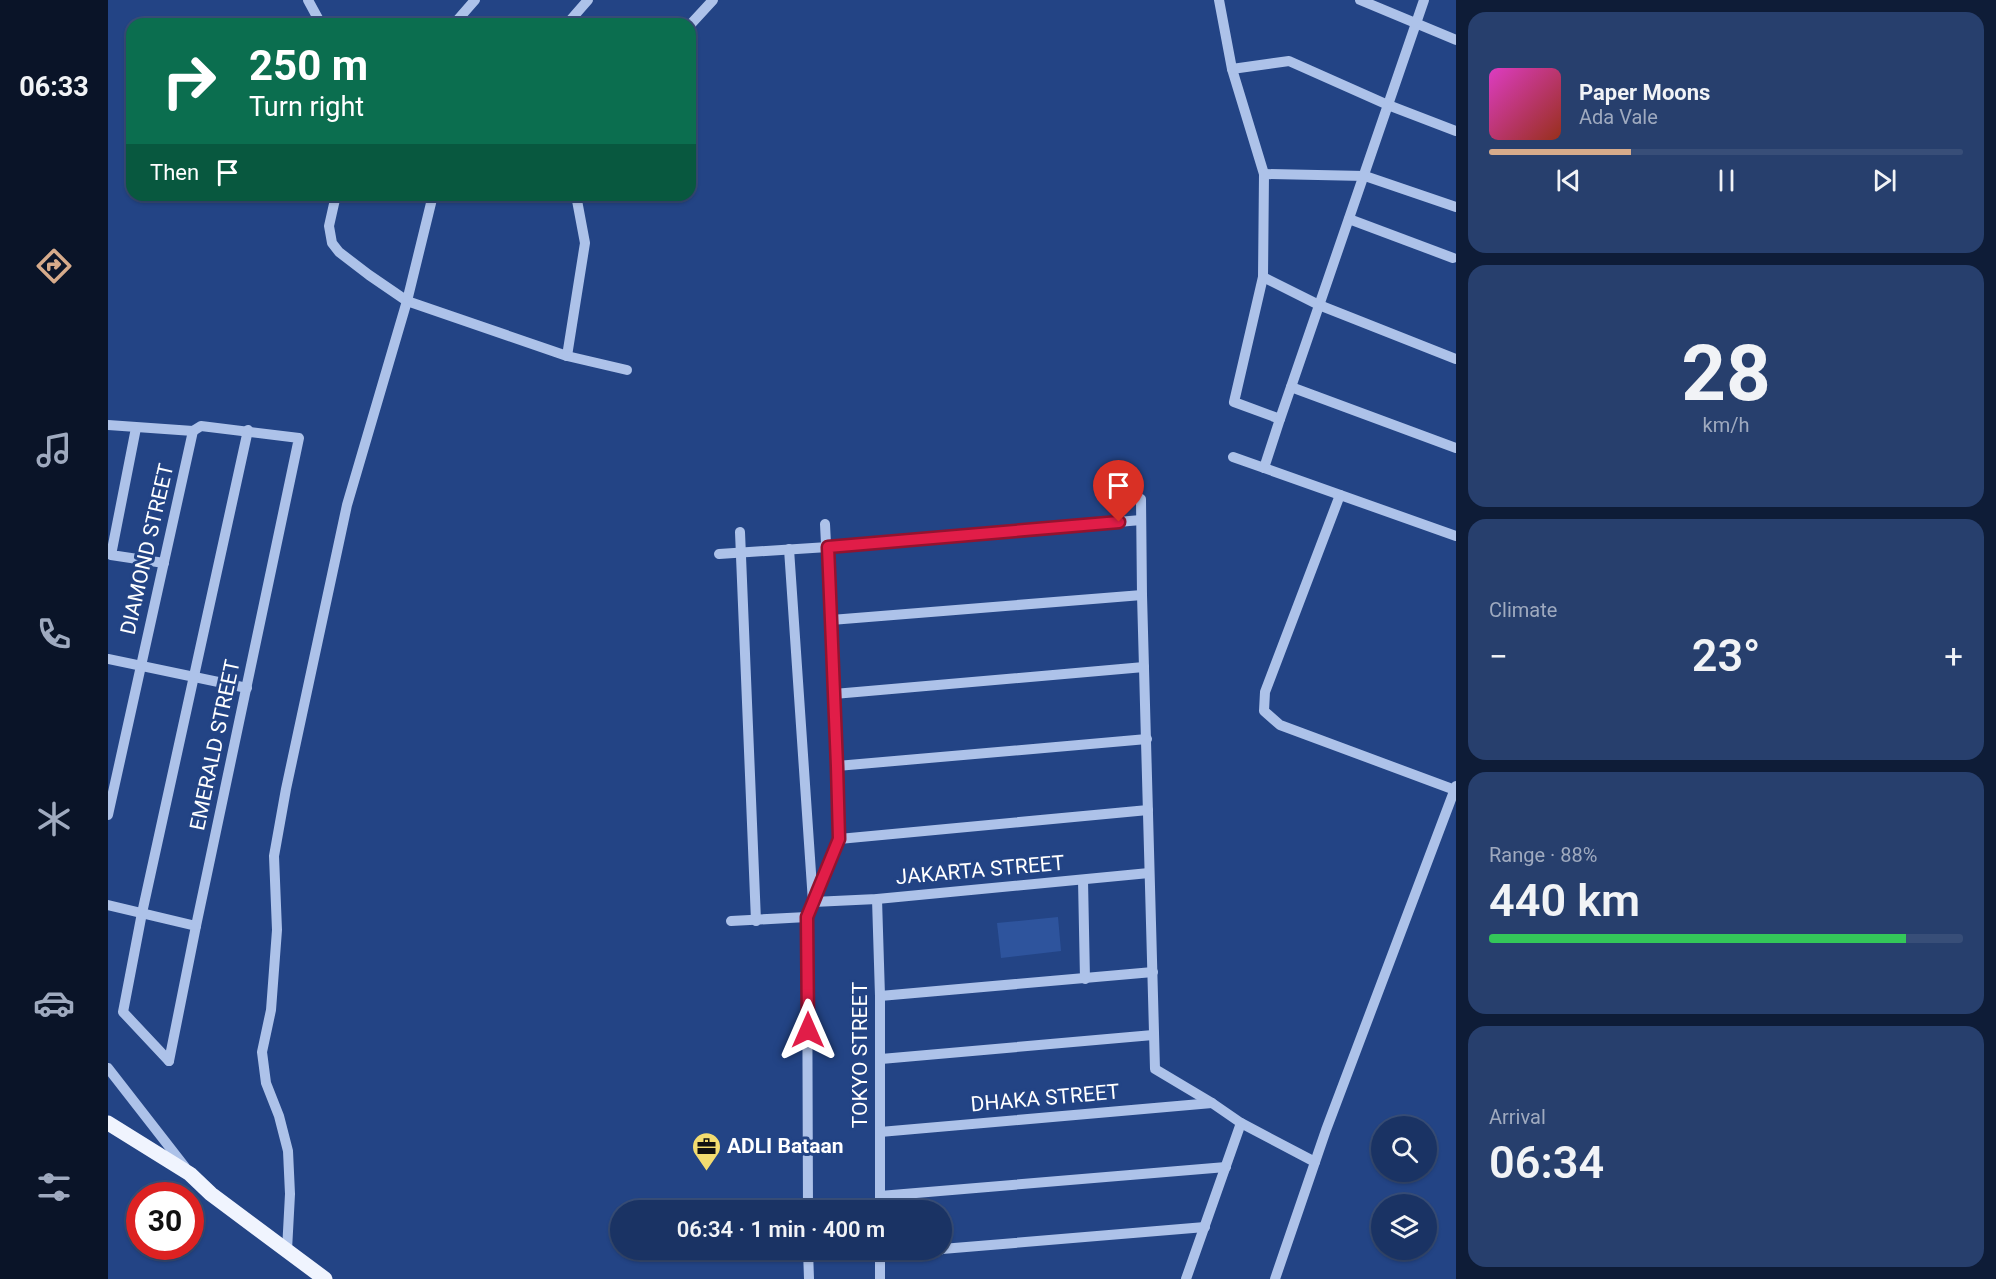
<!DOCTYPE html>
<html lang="en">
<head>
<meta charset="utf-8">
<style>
  :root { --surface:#1a3364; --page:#273f6d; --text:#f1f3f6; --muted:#9faabf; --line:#384e78; --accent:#d6ab8b }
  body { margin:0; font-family:Roboto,sans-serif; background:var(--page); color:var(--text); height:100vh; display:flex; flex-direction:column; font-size:22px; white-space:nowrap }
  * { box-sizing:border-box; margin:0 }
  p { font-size:20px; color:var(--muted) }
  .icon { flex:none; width:33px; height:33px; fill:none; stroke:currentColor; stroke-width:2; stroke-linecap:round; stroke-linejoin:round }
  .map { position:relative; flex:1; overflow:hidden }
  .sheet { display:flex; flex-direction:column; gap:12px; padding:12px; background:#0e1c37; width:540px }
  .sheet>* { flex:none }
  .guide { position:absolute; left:18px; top:18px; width:570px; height:183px; border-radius:18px; box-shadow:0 2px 4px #0004,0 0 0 2px var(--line); background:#0b6e4f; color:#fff; overflow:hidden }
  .controls { position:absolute; left:1263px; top:1116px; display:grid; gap:12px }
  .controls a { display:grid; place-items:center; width:66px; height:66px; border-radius:50%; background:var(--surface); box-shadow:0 2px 4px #0004,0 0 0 2px var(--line); font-size:30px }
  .speed { position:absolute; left:18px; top:1182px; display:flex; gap:12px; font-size:30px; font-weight:700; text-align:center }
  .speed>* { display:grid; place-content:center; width:78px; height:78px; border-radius:50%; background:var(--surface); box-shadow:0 2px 4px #0004,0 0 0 2px var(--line); line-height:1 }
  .speed .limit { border:9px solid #d22; background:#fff; color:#111 }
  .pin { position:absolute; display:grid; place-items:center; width:51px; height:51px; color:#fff; margin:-62px -26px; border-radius:50% 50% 50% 0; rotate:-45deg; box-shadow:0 0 6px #0007 }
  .pin .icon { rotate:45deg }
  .me { position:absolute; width:66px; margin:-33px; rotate:0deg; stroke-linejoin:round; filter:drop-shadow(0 0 4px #0008) }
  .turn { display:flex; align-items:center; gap:21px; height:126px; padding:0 24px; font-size:27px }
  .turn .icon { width:78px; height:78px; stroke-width:2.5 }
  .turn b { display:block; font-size:42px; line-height:51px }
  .then { display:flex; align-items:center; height:57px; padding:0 24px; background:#0003; gap:12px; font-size:22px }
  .big { font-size:45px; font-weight:600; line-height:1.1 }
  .sheet .tile { flex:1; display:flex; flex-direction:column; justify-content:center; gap:9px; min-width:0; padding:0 21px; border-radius:18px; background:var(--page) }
  .sheet .dial { align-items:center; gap:0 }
  .dial b { font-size:78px; line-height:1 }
  .song { display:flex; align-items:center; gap:18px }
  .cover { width:72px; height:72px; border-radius:9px; background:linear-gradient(135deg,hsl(310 70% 55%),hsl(10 70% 35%)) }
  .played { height:6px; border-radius:3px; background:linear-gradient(90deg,var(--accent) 30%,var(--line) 30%) }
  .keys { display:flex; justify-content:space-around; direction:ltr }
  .heat { display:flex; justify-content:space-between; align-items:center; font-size:33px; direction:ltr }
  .charge { height:9px; border-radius:4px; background:linear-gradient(90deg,#34c759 88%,var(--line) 0) }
  .trip { position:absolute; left:502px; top:1200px; width:342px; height:60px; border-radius:30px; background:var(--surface); box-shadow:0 2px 4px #0004,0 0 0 2px var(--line); font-weight:600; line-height:60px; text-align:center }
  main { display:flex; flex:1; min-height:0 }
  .dock { display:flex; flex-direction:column; width:108px; justify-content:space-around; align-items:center; background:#0a1428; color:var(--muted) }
  .dock .icon { width:42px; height:42px }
  .dock .on { color:var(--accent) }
  .dock b { font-size:27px; color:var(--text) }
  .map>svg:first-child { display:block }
  .green { fill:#2e549d }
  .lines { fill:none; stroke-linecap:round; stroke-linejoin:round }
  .minor { stroke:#adc2e9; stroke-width:10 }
  .major { stroke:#f0f4fe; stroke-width:15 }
  .route-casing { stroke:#92132f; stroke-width:15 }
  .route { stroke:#e11d48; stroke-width:10 }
  .labels { text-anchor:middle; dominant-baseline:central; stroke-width:6; stroke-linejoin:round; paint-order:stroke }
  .street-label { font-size:21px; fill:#fff; stroke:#234485 }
  .poi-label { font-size:21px; font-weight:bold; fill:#fff; stroke:#234485; text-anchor:start }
</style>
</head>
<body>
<main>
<nav class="dock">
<b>06:33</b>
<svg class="icon on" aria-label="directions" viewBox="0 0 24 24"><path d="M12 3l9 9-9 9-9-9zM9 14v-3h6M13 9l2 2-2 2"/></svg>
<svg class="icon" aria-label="music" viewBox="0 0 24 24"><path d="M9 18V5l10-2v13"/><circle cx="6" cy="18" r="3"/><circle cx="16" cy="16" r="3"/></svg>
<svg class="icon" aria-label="phone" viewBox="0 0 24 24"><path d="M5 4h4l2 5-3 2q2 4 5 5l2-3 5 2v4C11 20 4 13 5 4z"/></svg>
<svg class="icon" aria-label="climate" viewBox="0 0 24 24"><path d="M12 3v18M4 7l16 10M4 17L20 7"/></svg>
<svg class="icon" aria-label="car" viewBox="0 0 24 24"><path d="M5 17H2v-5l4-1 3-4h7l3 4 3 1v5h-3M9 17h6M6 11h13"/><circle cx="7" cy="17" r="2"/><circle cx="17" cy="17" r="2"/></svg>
<svg class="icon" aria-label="filters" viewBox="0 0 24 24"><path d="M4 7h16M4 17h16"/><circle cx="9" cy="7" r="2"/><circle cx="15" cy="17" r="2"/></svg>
</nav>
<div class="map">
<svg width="1348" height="1279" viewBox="0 0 1348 1279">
  <rect width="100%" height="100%" fill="#234485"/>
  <path class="green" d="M 950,917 L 953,951 L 893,958 L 889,923 Z"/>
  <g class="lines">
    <g class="minor">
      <path d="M 200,0 L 213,24"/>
      <path d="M 1111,0 L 1124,69 L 1156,174 L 1155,277 L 1126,402 L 1172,419 L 1316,0"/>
      <path d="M 1252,0 L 1348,40"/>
      <path d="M 346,24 L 367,0"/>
      <path d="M 459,24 L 480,0"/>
      <path d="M 582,25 L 605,0"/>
      <path d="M 1124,69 L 1181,61 L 1280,105 L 1348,131"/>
      <path d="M 1156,174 L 1257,176 L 1348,207"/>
      <path d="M 228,195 L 221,226 L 224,243 L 231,252 L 261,275 L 299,301 L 459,356 L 477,243 L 468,195"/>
      <path d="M 1241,219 L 1345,258"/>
      <path d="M 1155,277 L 1211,305 L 1348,359"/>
      <path d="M 459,356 L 519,370"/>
      <path d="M 1183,387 L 1348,448"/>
      <path d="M 0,425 L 85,431 L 93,426 L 191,438 L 88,926 L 61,1061"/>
      <path d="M 28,428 L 3,555 L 56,563"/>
      <path d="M 1125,457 L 1348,536"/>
      <path d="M 1156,468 L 1172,419"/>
      <path d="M 1232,495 L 1157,692 L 1156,711 L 1172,725 L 1347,790"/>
      <path d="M 1033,499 L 1034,595 L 1047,1069 L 1104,1103 L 1133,1123 L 1207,1162"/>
      <path d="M 632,532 L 648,921"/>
      <path d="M 681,549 L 705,902 L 769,899 L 1041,873"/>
      <path d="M 611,554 L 720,547 L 1033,520"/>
      <path d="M 723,620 L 1034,595"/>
      <path d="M 0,659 L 139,688"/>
      <path d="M 726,694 L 1036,667"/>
      <path d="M 729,766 L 1039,739"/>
      <path d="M 0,815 L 85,431"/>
      <path d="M 731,839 L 1040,810"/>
      <path d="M 975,880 L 977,979"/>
      <path d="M 769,899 L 772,996 L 772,1210"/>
      <path d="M 0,905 L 88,926"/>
      <path d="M 623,921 L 699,917"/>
      <path d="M 772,996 L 1045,972"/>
      <path d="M 773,1059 L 1045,1035"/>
      <path d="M 61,1061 L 15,1012 L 34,913 L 140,430"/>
      <path d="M 0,1068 L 77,1167"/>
      <path d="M 772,1132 L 1104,1103"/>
      <path d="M 772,1196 L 1118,1167"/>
      <path d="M 700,1210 L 699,917 L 731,839 L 729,766 L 717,524"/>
      <path d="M 834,1249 L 1097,1227"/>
      <path d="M 179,1250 L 182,1194 L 180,1151 L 171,1116 L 158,1083 L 154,1052 L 163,1010 L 169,930 L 166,856 L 178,789 L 239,505 L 299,301 L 325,195"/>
      <path d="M 700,1250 L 701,1279"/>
      <path d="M 772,1255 L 832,1250"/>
      <path d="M 772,1279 L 772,1250"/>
      <path d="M 1078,1279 L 1133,1123"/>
      <path d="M 1167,1279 L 1218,1130 L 1348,786"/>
    </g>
    <path class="major" d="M 0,1123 L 82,1174 L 103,1194 L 217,1279"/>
  </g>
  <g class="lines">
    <defs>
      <path id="route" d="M 700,1030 L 699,917 L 731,839 L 729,766 L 720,547 L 1011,522"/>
    </defs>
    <use href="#route" class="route-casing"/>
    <use href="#route" class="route"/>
  </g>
  <defs>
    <symbol id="office-pin" viewBox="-11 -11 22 30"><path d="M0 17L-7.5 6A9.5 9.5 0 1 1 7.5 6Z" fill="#f3dc70" stroke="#234485"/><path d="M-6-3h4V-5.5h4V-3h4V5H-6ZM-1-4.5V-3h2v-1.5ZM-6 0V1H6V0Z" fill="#111"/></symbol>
  </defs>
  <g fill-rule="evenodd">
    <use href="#office-pin" x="582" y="1130" width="33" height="45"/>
  </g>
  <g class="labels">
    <g class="street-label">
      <text transform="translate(39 549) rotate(-77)">DIAMOND STREET</text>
      <text transform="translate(107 745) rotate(-78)">EMERALD STREET</text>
      <text transform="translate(872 870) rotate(-5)">JAKARTA STREET</text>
      <text transform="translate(752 1055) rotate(-90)">TOKYO STREET</text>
      <text transform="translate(937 1098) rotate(-5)">DHAKA STREET</text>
    </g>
    <g class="poi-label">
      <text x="619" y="1146">ADLI Bataan</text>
    </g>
  </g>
</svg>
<div class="controls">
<a><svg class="icon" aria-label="search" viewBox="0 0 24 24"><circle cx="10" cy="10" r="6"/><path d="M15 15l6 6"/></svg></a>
<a><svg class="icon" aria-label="layers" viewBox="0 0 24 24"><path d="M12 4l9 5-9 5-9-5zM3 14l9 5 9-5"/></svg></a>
</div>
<div class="speed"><div class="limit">30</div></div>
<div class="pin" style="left:1011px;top:522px;background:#d93025"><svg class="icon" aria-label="arrive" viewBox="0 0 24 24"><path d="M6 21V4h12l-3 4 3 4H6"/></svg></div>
<svg class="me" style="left:700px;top:1030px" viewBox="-20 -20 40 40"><path d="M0-17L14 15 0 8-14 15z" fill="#e11d48" stroke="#fff" stroke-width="4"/></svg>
<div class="trip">06:34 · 1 min · 400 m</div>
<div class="guide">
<div class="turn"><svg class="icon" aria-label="right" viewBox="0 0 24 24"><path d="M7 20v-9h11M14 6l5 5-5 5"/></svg><div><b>250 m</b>Turn right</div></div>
<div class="then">Then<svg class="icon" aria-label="arrive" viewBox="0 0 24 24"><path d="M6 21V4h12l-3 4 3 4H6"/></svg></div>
</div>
</div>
<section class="sheet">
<div class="tile">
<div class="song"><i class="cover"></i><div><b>Paper Moons</b><p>Ada Vale</p></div></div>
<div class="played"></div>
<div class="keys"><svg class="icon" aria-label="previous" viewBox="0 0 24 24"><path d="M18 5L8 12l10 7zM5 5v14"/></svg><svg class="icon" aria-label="pause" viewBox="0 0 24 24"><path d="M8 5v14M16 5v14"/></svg><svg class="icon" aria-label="next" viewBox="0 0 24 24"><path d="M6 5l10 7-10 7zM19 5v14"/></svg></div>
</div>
<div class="tile dial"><b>28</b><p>km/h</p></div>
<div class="tile"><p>Climate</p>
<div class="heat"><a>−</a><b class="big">23°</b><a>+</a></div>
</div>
<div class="tile"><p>Range · 88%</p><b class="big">440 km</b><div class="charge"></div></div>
<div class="tile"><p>Arrival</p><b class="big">06:34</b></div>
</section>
</main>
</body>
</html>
